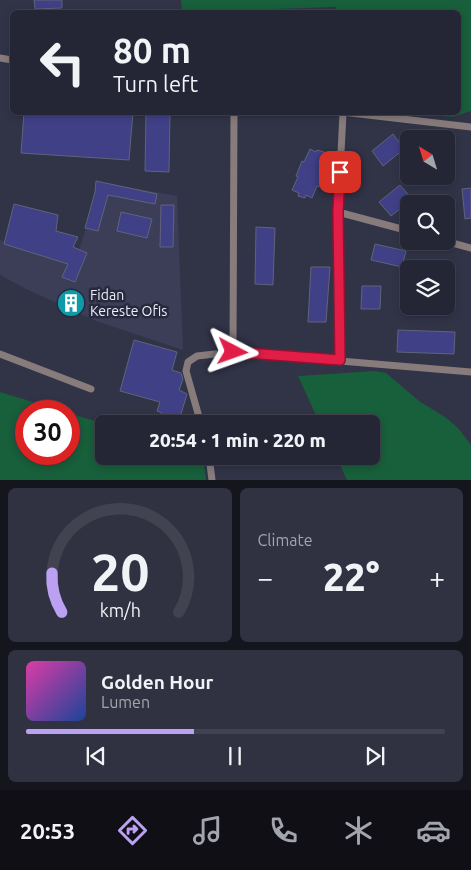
<!DOCTYPE html>
<html lang="en">
<head>
<meta charset="utf-8">
<style>
  :root { --surface:#252635; --page:#313241; --text:#f1f3f6; --muted:#a3a5ad; --line:#424350; --accent:#bca0f2 }
  body { margin:0; font-family:Ubuntu,sans-serif; background:var(--page); color:var(--text); height:100vh; display:flex; flex-direction:column; font-size:19px; white-space:nowrap }
  * { box-sizing:border-box; margin:0 }
  p { font-size:16px; color:var(--muted) }
  .icon { flex:none; width:28px; height:28px; fill:none; stroke:currentColor; stroke-width:2; stroke-linecap:round; stroke-linejoin:round }
  .map { position:relative; height:480px; overflow:hidden }
  .sheet { display:flex; flex-direction:column; gap:8px; padding:8px; background:#14151d; flex:1 }
  .sheet>* { flex:none }
  .hud { position:absolute; left:10px; top:10px; width:451px; height:105px; border-radius:8px; box-shadow:0 2px 8px #0003,0 0 0 1px var(--line); background:#252635; color:var(--text); overflow:hidden }
  .needle { width:32px; rotate:322deg }
  .fabs { position:absolute; left:400px; top:130px; display:grid; gap:10px }
  .fabs a { display:grid; place-items:center; width:55px; height:55px; border-radius:8px; background:var(--surface); box-shadow:0 2px 8px #0003,0 0 0 1px var(--line); font-size:25px }
  .speed { position:absolute; left:15px; top:400px; display:flex; gap:10px; font-size:25px; font-weight:700; text-align:center }
  .speed>* { display:grid; place-content:center; width:65px; height:65px; border-radius:50%; background:var(--surface); box-shadow:0 2px 8px #0003,0 0 0 1px var(--line); line-height:1 }
  .speed .limit { border:8px solid #d22; background:#fff; color:#111 }
  .pin { position:absolute; display:grid; place-items:center; width:42px; height:42px; color:#fff; margin:-21px; border-radius:10px; box-shadow:0 2px 8px #0006 }
  .me { position:absolute; width:55px; margin:-28px; rotate:94deg; stroke-linejoin:round; filter:drop-shadow(0 0 4px #0008) }
  .turn { display:flex; align-items:center; gap:18px; height:105px; padding:0 20px; font-size:22px }
  .turn .icon { width:65px; height:65px; stroke-width:2.5 }
  .turn b { display:block; font-size:35px; line-height:42px }
  .big { font-size:38px; font-weight:800; line-height:1.1 }
  .sheet .widget { flex:1; display:flex; flex-direction:column; justify-content:center; gap:8px; min-width:0; padding:0 18px; border-radius:8px; background:var(--page) }
  .sheet .dial { align-items:center; gap:0 }
  .dial svg { height:130px; overflow:visible; fill:none; stroke:var(--line); stroke-width:7; stroke-linecap:round; text-anchor:middle }
  .dial text { fill:var(--text); stroke:none }
  .song { display:flex; align-items:center; gap:15px }
  .cover { width:60px; height:60px; border-radius:8px; background:linear-gradient(135deg,hsl(320 70% 55%),hsl(220 70% 35%)) }
  .played { height:5px; border-radius:2px; background:linear-gradient(90deg,var(--accent) 40%,var(--line) 40%) }
  .keys { display:flex; justify-content:space-around; direction:ltr }
  .heat { display:flex; justify-content:space-between; align-items:center; font-size:28px; direction:ltr }
  .sheet .tiles { flex:1; display:grid; gap:8px; grid-template-columns:1fr 1fr }
  .widget:last-child { grid-column:span 2 }
  .trip { position:absolute; left:95px; top:415px; width:285px; height:50px; border-radius:8px; background:var(--surface); box-shadow:0 2px 8px #0003,0 0 0 1px var(--line); font-weight:800; line-height:50px; text-align:center }
  .menu { display:flex; height:80px; justify-content:space-around; align-items:center; background:#0f0f15; color:var(--muted) }
  .menu .icon { width:35px; height:35px }
  .menu .on { color:var(--accent) }
  .menu b { font-size:22px; color:var(--text) }
  .map>svg:first-child { display:block }
  .built { fill:#3c3e58 }
  .green { fill:#185f3b }
  .building { fill:#404087; stroke:#606379 }
  .lines { fill:none; stroke-linecap:round; stroke-linejoin:round }
  .street { stroke:#887b7b; stroke-width:7 }
  .route-casing { stroke:#92132f; stroke-width:12 }
  .route { stroke:#e11d48; stroke-width:9 }
  .labels { text-anchor:middle; dominant-baseline:central; stroke-width:5; stroke-linejoin:round; paint-order:stroke }
  .poi-label { font-size:14px; fill:#ebedfa; stroke:#27293c; text-anchor:start }
</style>
</head>
<body>
<div class="map">
<svg width="471" height="480" viewBox="0 0 471 480">
  <rect width="100%" height="100%" fill="#313347"/>
  <path class="built" d="M 101,182 L 177,196 L 183,350 L 96,321 L 26,289 L 0,275 L 0,240 L 75,262 Z"/>
  <g class="green">
    <path d="M 181,0 L 471,0 L 471,111 L 453,117 L 406,113 L 459,112 L 459,12 L 336,12 L 336,7 L 182,12 Z"/>
    <path d="M 375,371 L 386,373 L 419,401 L 445,417 L 458,428 L 471,445 L 471,480 L 347,480 L 336,456 L 371,456 L 371,424 L 320,424 L 298,376 Z"/>
    <path d="M 0,392 L 62,411 L 26,411 L 26,454 L 69,454 L 69,413 L 104,424 L 104,456 L 203,456 L 206,480 L 0,480 Z"/>
  </g>
  <g class="building">
    <path d="M 34,0 L 62,0 L 62,8 L 35,9 Z"/>
    <path d="M 24,112 L 133,112 L 129,160 L 21,153 Z"/>
    <path d="M 146,112 L 170,112 L 169,172 L 145,171 Z"/>
    <path d="M 393,134 L 404,149 L 383,166 L 372,151 Z"/>
    <path d="M 310,149 L 316,152 L 317,150 L 324,152 L 323,156 L 329,158 L 324,170 L 326,171 L 324,176 L 326,177 L 324,183 L 321,182 L 319,187 L 317,186 L 312,198 L 306,195 L 305,198 L 298,196 L 299,193 L 292,190 L 298,177 L 296,176 L 302,161 L 304,162 Z"/>
    <path d="M 96,181 L 157,194 L 155,204 L 108,195 L 98,231 L 85,228 L 95,192 Z"/>
    <path d="M 400,185 L 412,199 L 391,216 L 379,202 Z"/>
    <path d="M 471,188 L 471,218 L 465,219 L 462,189 Z"/>
    <path d="M 14,204 L 58,215 L 56,231 L 78,237 L 73,247 L 87,253 L 75,282 L 62,277 L 68,264 L 4,244 Z"/>
    <path d="M 161,205 L 174,205 L 173,247 L 160,247 Z"/>
    <path d="M 121,212 L 152,219 L 147,238 L 117,231 Z"/>
    <path d="M 256,227 L 275,228 L 273,285 L 255,284 Z"/>
    <path d="M 375,244 L 406,251 L 402,267 L 371,260 Z"/>
    <path d="M 311,267 L 330,267 L 326,322 L 308,322 Z"/>
    <path d="M 362,286 L 381,286 L 380,309 L 361,309 Z"/>
    <path d="M 398,330 L 455,332 L 454,354 L 397,352 Z"/>
    <path d="M 134,340 L 177,352 L 172,370 L 181,373 L 183,379 L 179,390 L 187,394 L 178,424 L 159,424 L 162,413 L 157,411 L 160,402 L 120,391 Z"/>
  </g>
  <g class="lines">
    <g class="street">
      <path d="M 0,58 L 12,60"/>
      <path d="M 342,112 L 471,127"/>
      <path d="M 338,212 L 409,231"/>
      <path d="M 445,241 L 471,248"/>
      <path d="M 233,352 L 234,112"/>
      <path d="M 0,354 L 91,389"/>
      <path d="M 340,360 L 338,212 L 343,113"/>
      <path d="M 201,424 L 186,371 L 188,362 L 197,356 L 233,352 L 471,372"/>
      <path d="M 209,456 L 212,480"/>
    </g>
  </g>
  <g class="lines">
    <defs>
      <path id="route" d="M 233,352 L 340,360 L 338,212 L 340,172"/>
    </defs>
    <use href="#route" class="route-casing"/>
    <use href="#route" class="route"/>
  </g>
  <defs>
    <symbol id="building-disc" viewBox="-11 -11 22 22"><circle r="9.5" fill="#0f9aa8" stroke="#27293c"/><path d="M-4-6H4V6H1V3H-1V6H-4ZM-2.5-4.3h1.7v1.8h-1.7ZM.8-4.3h1.7v1.8H.8ZM-2.5-1h1.7V.8h-1.7ZM.8-1h1.7V.8H.8Z" fill="#fff"/></symbol>
  </defs>
  <g fill-rule="evenodd">
    <use href="#building-disc" x="55" y="287" width="32" height="32"/>
  </g>
  <g class="labels">
    <g class="poi-label">
      <text x="90" y="295">Fidan<tspan x="90" dy="16">Kereste Ofis</tspan></text>
    </g>
  </g>
</svg>
<div class="fabs">
<a><svg class="needle" viewBox="-14 -14 28 28"><path d="M0-13l5 13h-10z" fill="#e53935"/><path d="M0 13l5-13h-10z" fill="#a3a5ad"/></svg></a>
<a><svg class="icon" aria-label="search" viewBox="0 0 24 24"><circle cx="10" cy="10" r="6"/><path d="M15 15l6 6"/></svg></a>
<a><svg class="icon" aria-label="layers" viewBox="0 0 24 24"><path d="M12 4l9 5-9 5-9-5zM3 14l9 5 9-5"/></svg></a>
</div>
<div class="speed"><div class="limit">30</div></div>
<div class="pin" style="left:340px;top:172px;background:#d93025"><svg class="icon" aria-label="arrive" viewBox="0 0 24 24"><path d="M6 21V4h12l-3 4 3 4H6"/></svg></div>
<svg class="me" style="left:233px;top:352px" viewBox="-20 -20 40 40"><path d="M0-17L14 15 0 8-14 15z" fill="#e11d48" stroke="#fff" stroke-width="4"/></svg>
<div class="trip">20:54 · 1 min · 220 m</div>
<div class="hud">
<div class="turn"><svg class="icon" aria-label="left" viewBox="0 0 24 24"><path d="M17 20v-9H6M10 6l-5 5 5 5"/></svg><div><b>80 m</b>Turn left</div></div>
</div>
</div>
<section class="sheet">
<div class="tiles">
<div class="widget dial"><svg viewBox="0 0 100 80">
<path d="M14 69A42 42 0 1 1 86 69"/>
<path d="M14 69A42 42 0 0 1 8 45" stroke="#bca0f2"/>
<text x="50" y="56" font-size="32" font-weight="700">20</text>
<text x="50" y="72" font-size="11">km/h</text>
</svg></div>
<div class="widget"><p>Climate</p>
<div class="heat"><a>−</a><b class="big">22°</b><a>+</a></div>
</div>
<div class="widget">
<div class="song"><i class="cover"></i><div><b>Golden Hour</b><p>Lumen</p></div></div>
<div class="played"></div>
<div class="keys"><svg class="icon" aria-label="previous" viewBox="0 0 24 24"><path d="M18 5L8 12l10 7zM5 5v14"/></svg><svg class="icon" aria-label="pause" viewBox="0 0 24 24"><path d="M8 5v14M16 5v14"/></svg><svg class="icon" aria-label="next" viewBox="0 0 24 24"><path d="M6 5l10 7-10 7zM19 5v14"/></svg></div>
</div>
</div>
</section>
<nav class="menu">
<b>20:53</b>
<svg class="icon on" aria-label="directions" viewBox="0 0 24 24"><path d="M12 3l9 9-9 9-9-9zM9 14v-3h6M13 9l2 2-2 2"/></svg>
<svg class="icon" aria-label="music" viewBox="0 0 24 24"><path d="M9 18V5l10-2v13"/><circle cx="6" cy="18" r="3"/><circle cx="16" cy="16" r="3"/></svg>
<svg class="icon" aria-label="phone" viewBox="0 0 24 24"><path d="M5 4h4l2 5-3 2q2 4 5 5l2-3 5 2v4C11 20 4 13 5 4z"/></svg>
<svg class="icon" aria-label="climate" viewBox="0 0 24 24"><path d="M12 3v18M4 7l16 10M4 17L20 7"/></svg>
<svg class="icon" aria-label="car" viewBox="0 0 24 24"><path d="M5 17H2v-5l4-1 3-4h7l3 4 3 1v5h-3M9 17h6M6 11h13"/><circle cx="7" cy="17" r="2"/><circle cx="17" cy="17" r="2"/></svg>
</nav>
</body>
</html>
